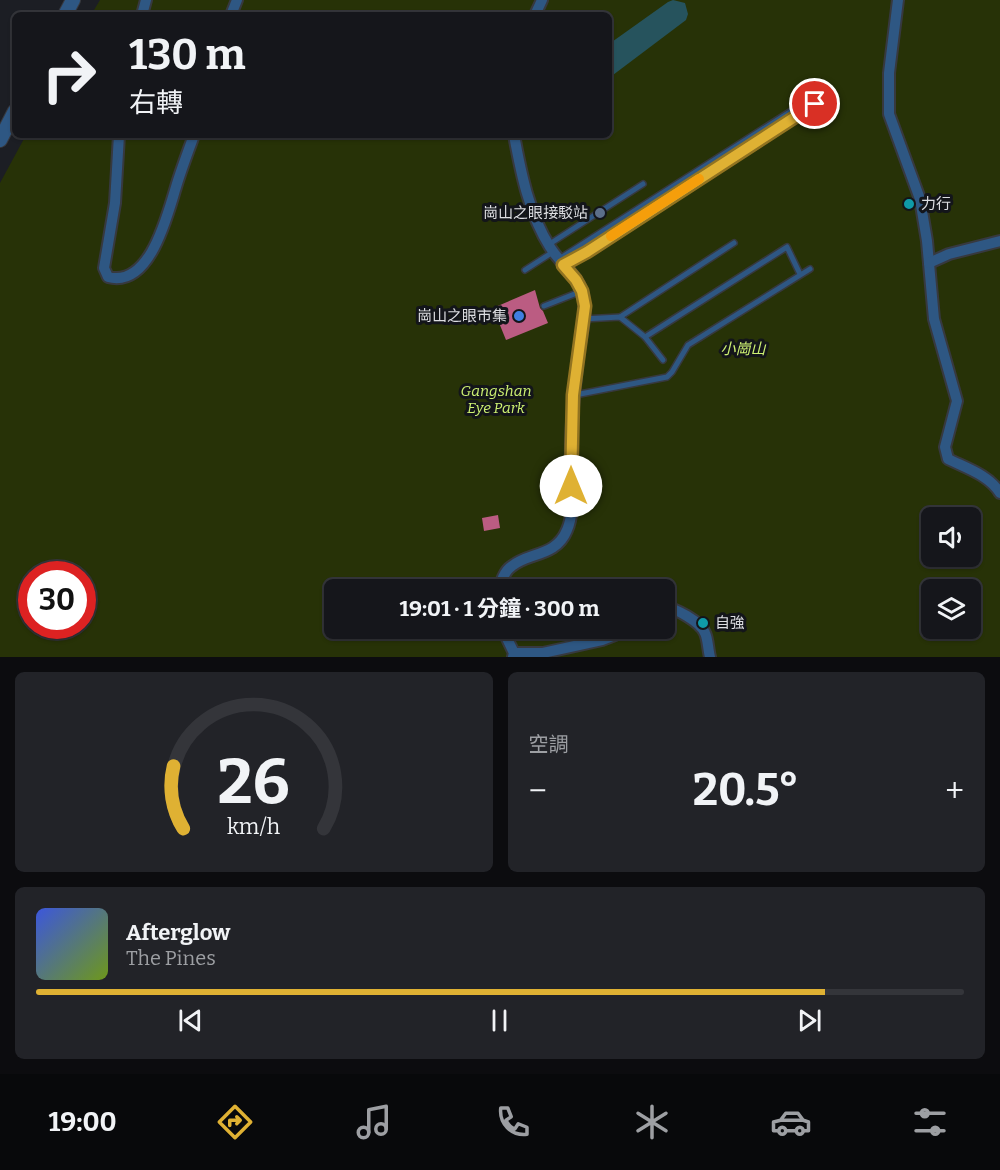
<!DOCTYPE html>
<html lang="zh-TW">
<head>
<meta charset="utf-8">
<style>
  :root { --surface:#15161b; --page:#222328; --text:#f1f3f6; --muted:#9d9fa3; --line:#34353a; --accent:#dfb133 }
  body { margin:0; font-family:Bitter,"Noto Sans TC",serif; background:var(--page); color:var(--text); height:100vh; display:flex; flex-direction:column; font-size:22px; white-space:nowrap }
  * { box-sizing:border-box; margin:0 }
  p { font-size:20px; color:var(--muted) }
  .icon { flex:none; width:33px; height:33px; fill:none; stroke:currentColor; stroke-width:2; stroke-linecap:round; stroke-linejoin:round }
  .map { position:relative; height:657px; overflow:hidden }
  .sheet { display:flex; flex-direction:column; gap:15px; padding:15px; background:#0c0c0f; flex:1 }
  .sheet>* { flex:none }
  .guide { position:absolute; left:12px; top:12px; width:600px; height:126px; border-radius:9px; box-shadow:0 2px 4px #0004,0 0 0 2px var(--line); background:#15161b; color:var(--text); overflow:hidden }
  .tools { position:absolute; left:921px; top:507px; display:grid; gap:12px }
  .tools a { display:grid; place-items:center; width:60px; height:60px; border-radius:9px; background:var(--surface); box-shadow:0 2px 4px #0004,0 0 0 2px var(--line); font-size:30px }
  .speed { position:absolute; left:18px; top:561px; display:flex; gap:12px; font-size:30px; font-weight:700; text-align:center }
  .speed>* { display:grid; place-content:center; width:78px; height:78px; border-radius:50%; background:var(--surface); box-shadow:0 2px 4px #0004,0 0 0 2px var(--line); line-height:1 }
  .speed .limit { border:9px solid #d22; background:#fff; color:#111 }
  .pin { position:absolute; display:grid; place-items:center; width:51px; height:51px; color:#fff; margin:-26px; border:3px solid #fff; border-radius:50%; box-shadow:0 2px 6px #0007 }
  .me { position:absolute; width:66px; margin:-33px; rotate:0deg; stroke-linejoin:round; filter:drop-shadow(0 0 4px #0008) }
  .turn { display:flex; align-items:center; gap:21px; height:126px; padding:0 18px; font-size:27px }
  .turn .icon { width:78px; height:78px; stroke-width:2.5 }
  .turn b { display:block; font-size:42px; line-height:51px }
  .big { font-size:45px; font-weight:700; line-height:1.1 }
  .sheet .tile { flex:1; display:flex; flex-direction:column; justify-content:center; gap:9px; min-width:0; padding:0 21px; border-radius:9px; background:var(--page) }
  .sheet .dial { align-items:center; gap:0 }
  .dial svg { height:156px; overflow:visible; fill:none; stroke:var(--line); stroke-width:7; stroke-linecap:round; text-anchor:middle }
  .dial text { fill:var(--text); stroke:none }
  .song { display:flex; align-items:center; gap:18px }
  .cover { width:72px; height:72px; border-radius:9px; background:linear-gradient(135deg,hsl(230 70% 55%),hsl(80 70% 35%)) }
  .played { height:6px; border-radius:3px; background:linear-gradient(90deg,var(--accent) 85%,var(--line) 85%) }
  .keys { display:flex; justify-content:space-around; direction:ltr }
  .heat { display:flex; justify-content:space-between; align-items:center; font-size:33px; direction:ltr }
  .sheet .tiles { flex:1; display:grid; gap:15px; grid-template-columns:1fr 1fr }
  .tile:last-child { grid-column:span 2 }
  .trip { position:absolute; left:324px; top:579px; width:351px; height:60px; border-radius:9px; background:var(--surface); box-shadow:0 2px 4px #0004,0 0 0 2px var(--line); font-weight:700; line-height:60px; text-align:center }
  .menu { display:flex; height:96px; justify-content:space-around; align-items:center; background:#08090b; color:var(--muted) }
  .menu .icon { width:42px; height:42px }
  .menu .selected { color:var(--accent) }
  .menu b { font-size:27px; color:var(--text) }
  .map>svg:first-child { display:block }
  .green { fill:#273207; fill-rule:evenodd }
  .water { fill:#26535d }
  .building { fill:#bb5c82 }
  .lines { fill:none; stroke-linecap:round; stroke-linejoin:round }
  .service-casing { stroke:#37393f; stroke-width:8 }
  .minor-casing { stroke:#37393f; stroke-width:14 }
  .tertiary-casing { stroke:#37393f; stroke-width:16 }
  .service { stroke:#2e5783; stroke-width:5 }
  .minor { stroke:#2e5783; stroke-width:10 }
  .tertiary { stroke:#2e5783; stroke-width:14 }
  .route-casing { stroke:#917321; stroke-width:15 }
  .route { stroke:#dfb133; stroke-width:10 }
  .slow { stroke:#f59e0b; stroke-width:10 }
  .culture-dot { fill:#0f9aa8; stroke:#13151a; stroke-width:2 }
  .service-dot { fill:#5c6f8a; stroke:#13151a; stroke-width:2 }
  .shop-dot { fill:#3f7fe0; stroke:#13151a; stroke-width:2 }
  .labels { text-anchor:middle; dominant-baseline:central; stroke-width:6; stroke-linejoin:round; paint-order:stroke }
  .poi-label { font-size:15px; fill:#dddee2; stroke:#13151a; text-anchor:start }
  .park-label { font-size:15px; font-style:italic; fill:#cdf172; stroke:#13151a }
</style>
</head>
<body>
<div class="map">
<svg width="1000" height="657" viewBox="0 0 1000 657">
  <rect width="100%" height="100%" fill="#1c1e24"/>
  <path class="green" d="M 100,0 L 1000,0 L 1000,657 L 0,657 L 0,183 L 26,135 L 609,135 L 609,15 L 91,15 ZM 932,518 L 970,518 L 970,556 L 932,556 ZM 32,574 L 82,574 L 82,626 L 32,626 ZM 334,590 L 664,590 L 664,628 L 334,628 ZM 932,590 L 970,590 L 970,628 L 932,628 Z"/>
  <path class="water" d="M 673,0 L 685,3 L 688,14 L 686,20 L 609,78 L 609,44 L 668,2 Z"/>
  <g class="building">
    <path d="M 535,290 L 540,308 L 543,311 L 548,323 L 506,340 L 493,308 Z"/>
    <path d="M 498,515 L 500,528 L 484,531 L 482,518 Z"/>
  </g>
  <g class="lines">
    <defs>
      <g id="service">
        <path d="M 548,245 L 643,184"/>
        <path d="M 559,259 L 810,99 L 815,103"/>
        <path d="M 564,264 L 587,252 L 815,103"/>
        <path d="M 525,270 L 553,252"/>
        <path d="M 544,306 L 582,291"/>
        <path d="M 620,317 L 734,243"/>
        <path d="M 583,319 L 620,317 L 645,337 L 663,360"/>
        <path d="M 645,337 L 787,247 L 800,274"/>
        <path d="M 575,395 L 667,377 L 672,372 L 688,345 L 810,269"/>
      </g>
      <g id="minor">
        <path d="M 898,0 L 889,73 L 889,114 L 920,199 L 927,241 L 934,319 L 957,401 L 945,447 L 948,459 C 966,468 989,475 1000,493"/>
        <path d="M 142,15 L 146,0"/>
        <path d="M 231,15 L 237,0"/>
        <path d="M 535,15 L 542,0"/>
        <path d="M 119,135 L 115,203 L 104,268 L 108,277 C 150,288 167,216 176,187 C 181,170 188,152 194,135"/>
        <path d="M 929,263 L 949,254 L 1000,241"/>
        <path d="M 499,590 C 501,582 504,571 512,566 C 529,552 556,557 567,530 C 575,512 571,487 571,467 C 570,431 574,395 578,358 C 580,337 589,312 582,291 C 576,274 559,262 550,247 C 529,214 521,173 514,135"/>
        <path d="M 664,606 C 676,609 700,621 705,633 C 708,639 708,650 710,657"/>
        <path d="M 502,628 L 514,653 L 513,657"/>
        <path d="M 514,653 L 543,653 L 602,640 L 615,635 L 620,628"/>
      </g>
      <g id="tertiary">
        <path d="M 65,15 L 73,0"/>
        <path d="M 0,140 L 15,111"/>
      </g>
    </defs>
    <use href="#service" class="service-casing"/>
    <use href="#minor" class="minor-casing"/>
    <use href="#tertiary" class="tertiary-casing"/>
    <use href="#service" class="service"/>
    <use href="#minor" class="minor"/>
    <use href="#tertiary" class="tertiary"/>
  </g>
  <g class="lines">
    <defs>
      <path id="route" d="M 571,486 L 573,395 L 585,306 L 582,291 L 576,280 L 563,265 L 587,252 L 815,104"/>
    </defs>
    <use href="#route" class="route-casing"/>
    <use href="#route" class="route"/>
    <path class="slow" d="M 611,236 L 699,179"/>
  </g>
  <g class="culture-dot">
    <circle cx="909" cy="204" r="6"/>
    <circle cx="703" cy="623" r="6"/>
  </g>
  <circle class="service-dot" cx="600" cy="213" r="6"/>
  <circle class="shop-dot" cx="519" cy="316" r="6"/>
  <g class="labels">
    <g class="poi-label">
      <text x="921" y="204">力行</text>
      <text x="588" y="213" text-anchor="end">崗山之眼接駁站</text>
      <text x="507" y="316" text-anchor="end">崗山之眼市集</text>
      <text x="715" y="623">自強</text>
    </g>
    <g class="park-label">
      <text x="743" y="349">小崗山</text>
      <text x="496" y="391">Gangshan<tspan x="496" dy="17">Eye Park</tspan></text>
    </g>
  </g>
</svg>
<div class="tools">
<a><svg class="icon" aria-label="sound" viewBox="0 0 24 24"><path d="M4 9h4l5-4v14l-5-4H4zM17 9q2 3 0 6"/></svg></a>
<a><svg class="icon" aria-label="layers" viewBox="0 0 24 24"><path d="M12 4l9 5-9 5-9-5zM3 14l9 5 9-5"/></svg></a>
</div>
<div class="speed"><div class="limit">30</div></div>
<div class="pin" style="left:815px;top:104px;background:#d93025"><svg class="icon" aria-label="arrive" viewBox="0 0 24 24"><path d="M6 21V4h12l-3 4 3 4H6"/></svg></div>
<svg class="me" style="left:571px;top:486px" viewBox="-20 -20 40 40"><circle r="19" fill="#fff"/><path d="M0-13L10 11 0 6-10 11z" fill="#dfb133"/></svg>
<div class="trip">19:01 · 1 分鐘 · 300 m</div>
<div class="guide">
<div class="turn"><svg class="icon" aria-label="right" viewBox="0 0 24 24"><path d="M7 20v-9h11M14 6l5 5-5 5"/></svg><div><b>130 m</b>右轉</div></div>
</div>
</div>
<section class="sheet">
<div class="tiles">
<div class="tile dial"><svg viewBox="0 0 100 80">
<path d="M14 69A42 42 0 1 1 86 69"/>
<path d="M14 69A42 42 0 0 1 9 37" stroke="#dfb133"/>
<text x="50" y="56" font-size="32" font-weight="700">26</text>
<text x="50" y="72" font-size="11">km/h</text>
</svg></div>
<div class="tile"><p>空調</p>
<div class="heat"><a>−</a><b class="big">20.5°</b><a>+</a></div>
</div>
<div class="tile">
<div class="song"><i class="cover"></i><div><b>Afterglow</b><p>The Pines</p></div></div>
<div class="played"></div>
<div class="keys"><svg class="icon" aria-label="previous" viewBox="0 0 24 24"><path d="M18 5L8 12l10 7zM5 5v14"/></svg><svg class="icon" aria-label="pause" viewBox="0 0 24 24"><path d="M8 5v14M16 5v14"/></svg><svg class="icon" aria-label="next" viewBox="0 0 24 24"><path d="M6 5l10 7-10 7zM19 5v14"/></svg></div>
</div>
</div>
</section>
<nav class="menu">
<b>19:00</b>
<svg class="icon selected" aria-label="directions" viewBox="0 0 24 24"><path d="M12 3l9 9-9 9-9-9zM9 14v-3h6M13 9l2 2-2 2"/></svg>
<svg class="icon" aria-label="music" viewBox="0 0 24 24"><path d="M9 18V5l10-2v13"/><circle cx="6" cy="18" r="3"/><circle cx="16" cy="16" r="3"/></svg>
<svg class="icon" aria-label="phone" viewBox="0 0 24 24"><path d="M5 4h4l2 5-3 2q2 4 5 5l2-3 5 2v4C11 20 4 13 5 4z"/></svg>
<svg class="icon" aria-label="climate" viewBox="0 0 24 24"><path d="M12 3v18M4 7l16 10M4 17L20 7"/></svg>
<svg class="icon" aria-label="car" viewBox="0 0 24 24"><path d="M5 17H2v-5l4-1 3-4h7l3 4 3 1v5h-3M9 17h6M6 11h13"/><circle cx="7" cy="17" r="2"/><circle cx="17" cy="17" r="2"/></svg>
<svg class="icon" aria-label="filters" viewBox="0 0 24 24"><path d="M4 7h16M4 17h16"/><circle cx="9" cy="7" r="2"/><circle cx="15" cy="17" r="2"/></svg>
</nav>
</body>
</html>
